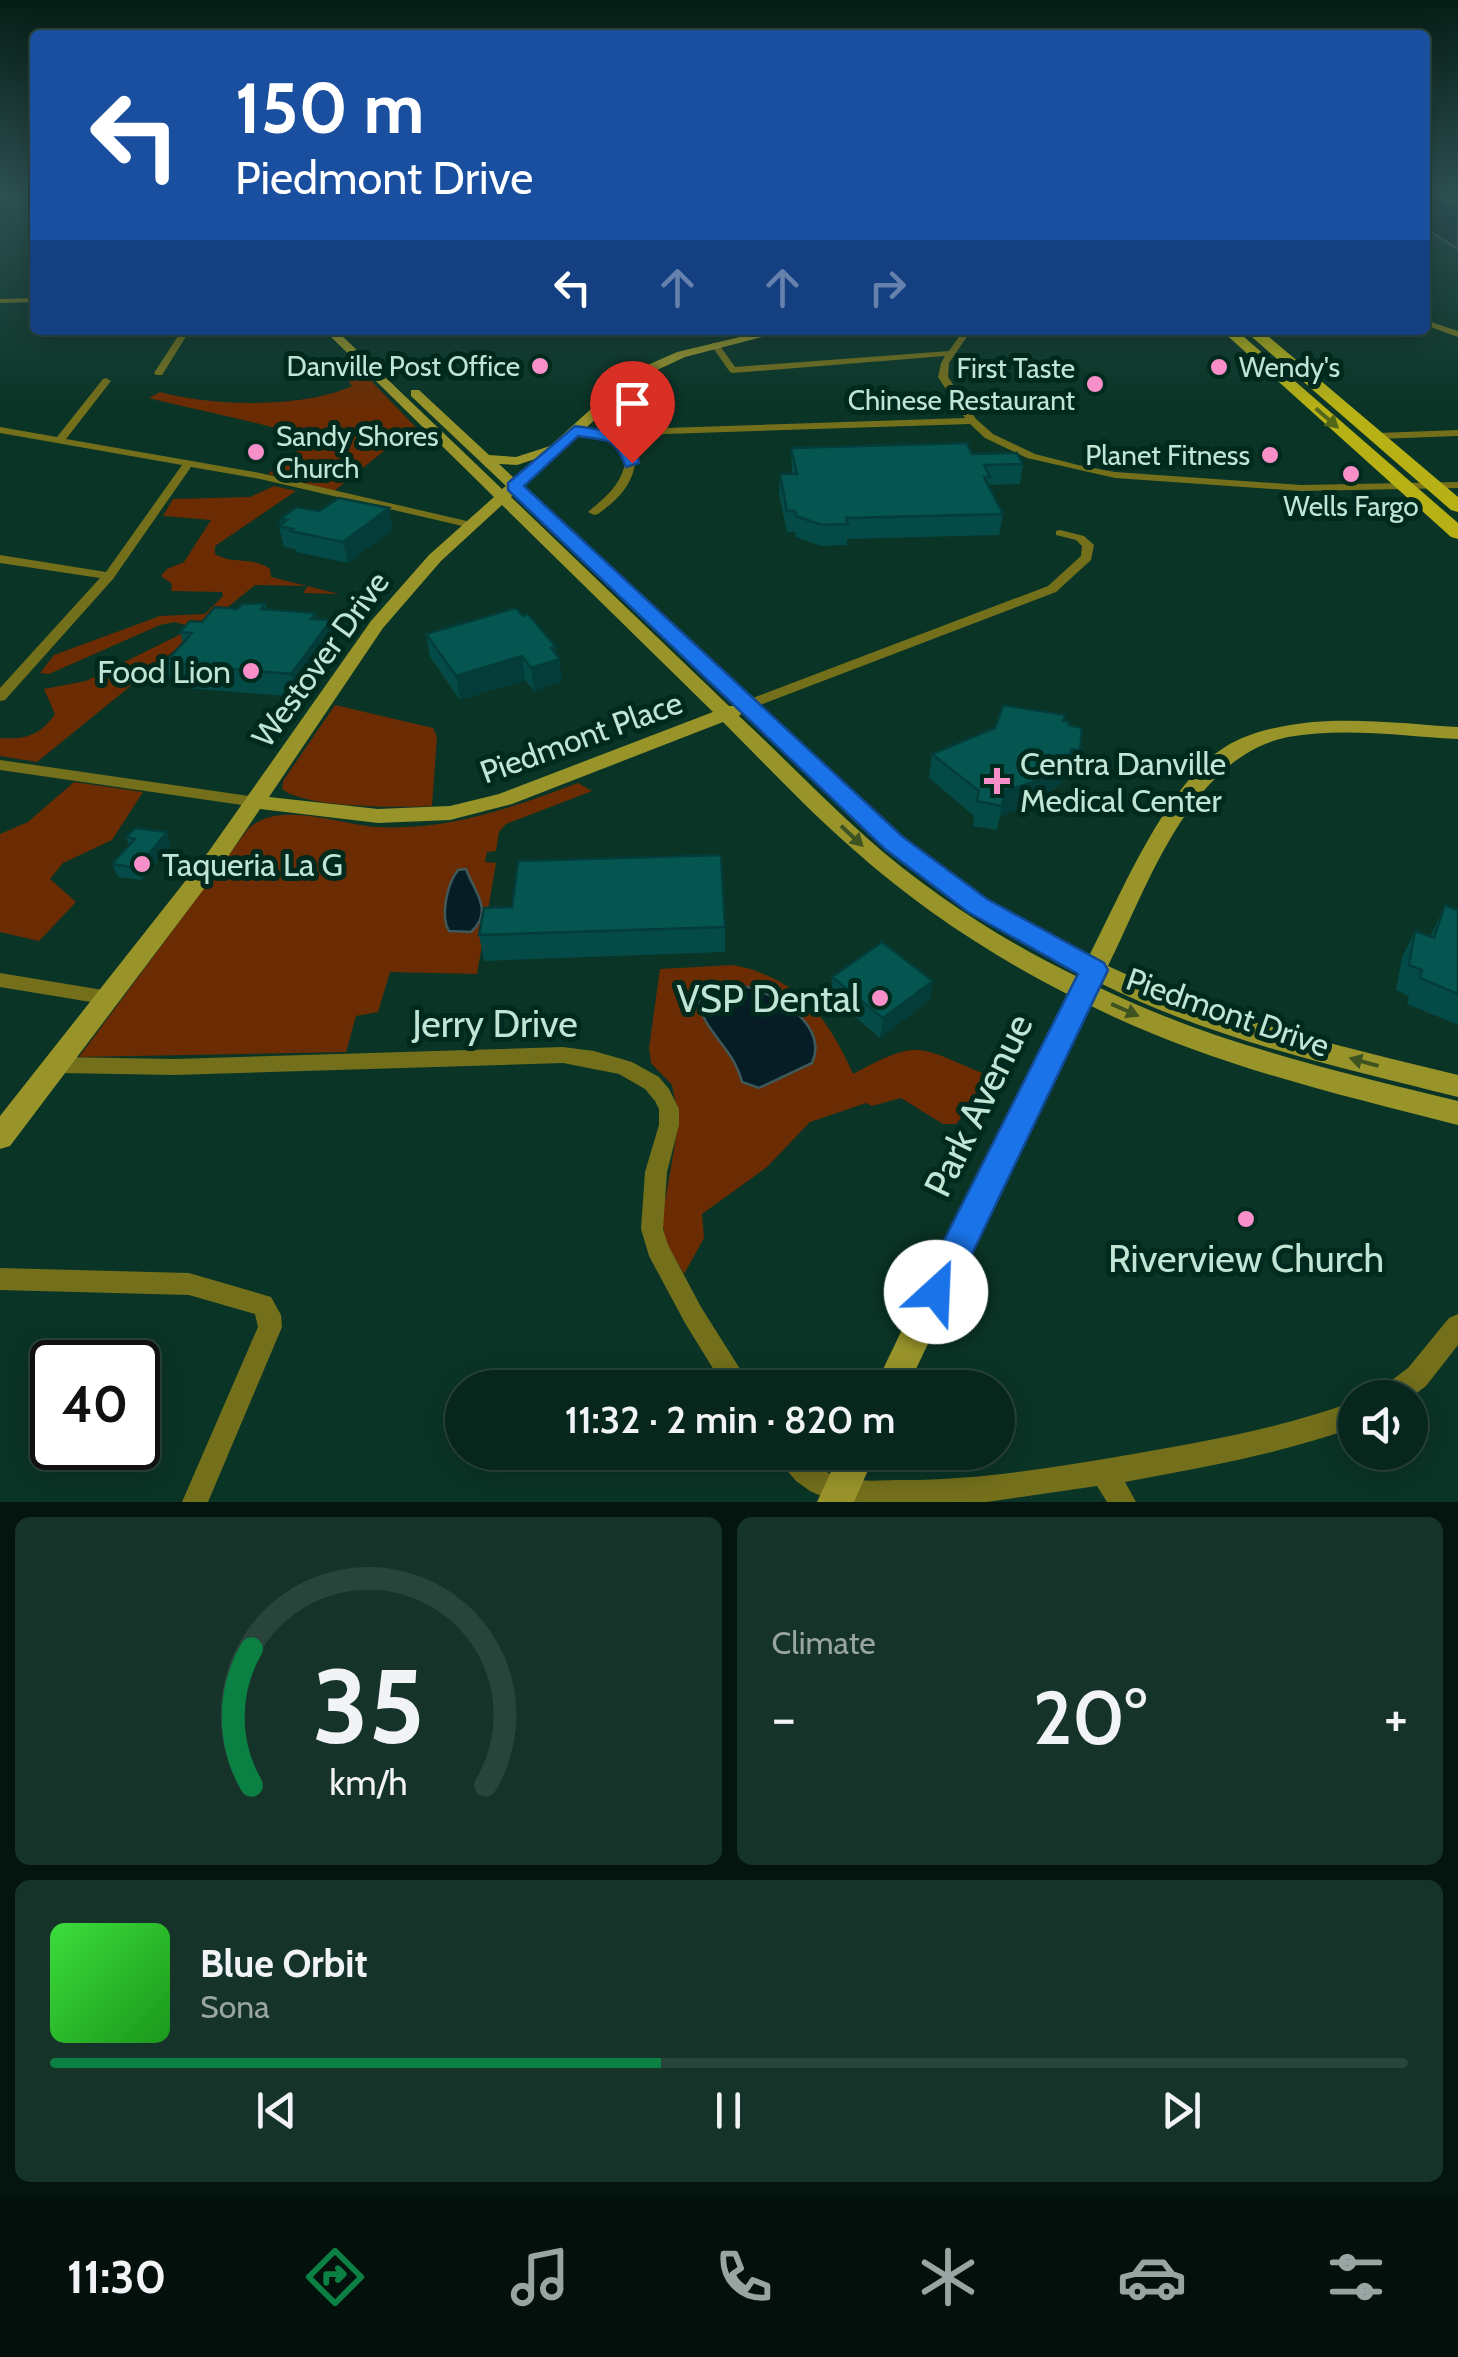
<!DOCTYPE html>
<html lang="en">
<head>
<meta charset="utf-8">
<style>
  :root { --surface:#08271c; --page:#163329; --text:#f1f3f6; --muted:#98a5a3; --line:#29443b; --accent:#0b8043 }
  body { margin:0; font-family:Cabin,sans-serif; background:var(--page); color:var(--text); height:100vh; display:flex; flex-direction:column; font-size:38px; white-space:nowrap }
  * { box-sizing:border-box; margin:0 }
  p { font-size:32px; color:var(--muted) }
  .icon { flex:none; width:55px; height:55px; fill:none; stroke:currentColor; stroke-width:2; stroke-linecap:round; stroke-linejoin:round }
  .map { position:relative; height:1502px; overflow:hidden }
  .drawer { display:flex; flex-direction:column; gap:15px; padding:15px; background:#04150f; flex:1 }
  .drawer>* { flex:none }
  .banner { position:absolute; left:30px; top:30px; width:1400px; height:305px; border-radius:10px; box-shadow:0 5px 25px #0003,0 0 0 2px var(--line); background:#1a4fa0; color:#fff; overflow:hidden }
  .controls { position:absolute; left:1338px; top:1380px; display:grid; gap:20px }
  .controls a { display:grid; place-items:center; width:90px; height:90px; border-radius:50%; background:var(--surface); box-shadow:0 5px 25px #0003,0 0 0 2px var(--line); font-size:50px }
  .speed { position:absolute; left:30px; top:1340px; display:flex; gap:20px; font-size:50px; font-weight:700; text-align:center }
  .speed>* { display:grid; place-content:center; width:130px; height:130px; border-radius:50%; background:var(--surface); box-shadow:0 5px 25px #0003,0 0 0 2px var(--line); line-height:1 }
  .speed .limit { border:5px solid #111; border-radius:15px; background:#fff; color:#111 }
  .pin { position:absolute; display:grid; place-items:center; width:85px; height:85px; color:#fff; margin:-102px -42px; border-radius:50% 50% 50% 0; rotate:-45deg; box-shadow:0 0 10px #0007 }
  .pin .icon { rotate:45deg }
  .me { position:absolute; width:110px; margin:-55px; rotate:25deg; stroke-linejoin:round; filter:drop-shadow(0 0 8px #0008) }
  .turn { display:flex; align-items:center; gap:35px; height:210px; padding:0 40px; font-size:45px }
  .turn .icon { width:130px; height:130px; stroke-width:2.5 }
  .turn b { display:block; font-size:70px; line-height:85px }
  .lanes { display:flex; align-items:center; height:95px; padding:0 40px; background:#0003; justify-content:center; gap:50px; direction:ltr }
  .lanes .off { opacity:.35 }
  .big { font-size:75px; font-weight:600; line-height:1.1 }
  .drawer .card { flex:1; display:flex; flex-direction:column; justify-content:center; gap:15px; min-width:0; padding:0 35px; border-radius:15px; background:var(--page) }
  .drawer .dial { align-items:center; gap:0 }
  .dial svg { height:260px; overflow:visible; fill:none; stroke:var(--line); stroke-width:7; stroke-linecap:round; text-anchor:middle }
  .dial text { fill:var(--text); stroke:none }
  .song { display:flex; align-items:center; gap:30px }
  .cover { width:120px; height:120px; border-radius:15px; background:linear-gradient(135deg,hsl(120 70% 55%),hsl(120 70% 35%)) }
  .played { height:10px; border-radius:5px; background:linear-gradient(90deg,var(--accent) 45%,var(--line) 45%) }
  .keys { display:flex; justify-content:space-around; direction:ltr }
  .heat { display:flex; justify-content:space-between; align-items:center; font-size:55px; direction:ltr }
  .drawer .tiles { flex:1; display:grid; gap:15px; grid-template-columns:1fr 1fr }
  .card:last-child { grid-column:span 2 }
  .trip { position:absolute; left:445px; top:1370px; width:570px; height:100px; border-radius:50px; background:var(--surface); box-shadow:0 5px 25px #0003,0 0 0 2px var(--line); font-weight:600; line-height:100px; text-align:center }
  .tabs { display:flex; height:160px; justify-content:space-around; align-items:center; background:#03100b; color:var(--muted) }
  .tabs .icon { width:70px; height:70px }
  .tabs .current { color:var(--accent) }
  .tabs b { font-size:45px; color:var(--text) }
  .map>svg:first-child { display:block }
  .green { fill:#6b2c03 }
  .water { fill:#061d26; stroke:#3e595a; stroke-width:2.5 }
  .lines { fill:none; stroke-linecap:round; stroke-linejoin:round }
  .street { fill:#736f1b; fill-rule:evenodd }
  .secondary { fill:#99942a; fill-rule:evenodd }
  .primary { fill:#b7b115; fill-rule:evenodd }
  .wall { fill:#044a46 }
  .shaded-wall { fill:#043c39 }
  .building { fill:#055651; stroke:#043c39; stroke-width:2.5 }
  .oneway { fill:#526719 }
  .oneway2 { fill:#3d5422 }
  .route { fill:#1a73e8; stroke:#114b97; stroke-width:2.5 }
  .poi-dot { fill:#f98fc9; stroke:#002a1d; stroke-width:4 }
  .labels { text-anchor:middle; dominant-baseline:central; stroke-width:10; stroke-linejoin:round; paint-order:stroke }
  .far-poi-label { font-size:28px; fill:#c1e5d5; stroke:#002a1d; text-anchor:end }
  .street-label { font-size:32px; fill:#c1e5d5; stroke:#002a1d }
  .poi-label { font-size:32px; fill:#c1e5d5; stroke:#002a1d; text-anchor:start }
  .near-poi-label { font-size:38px; fill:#c1e5d5; stroke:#002a1d; text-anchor:end }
  .near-street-label { font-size:38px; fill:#c1e5d5; stroke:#002a1d }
</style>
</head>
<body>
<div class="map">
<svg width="1458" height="1502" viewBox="0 0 1458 1502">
  <rect width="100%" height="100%" fill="#0a3426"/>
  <g class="green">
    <path d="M 349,366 L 357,366 L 428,440 L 404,435 L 334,491 L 268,474 L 311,439 C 260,421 202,412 149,398 L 160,392 C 211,406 302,409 352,386 L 342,370 Z"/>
    <path d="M 274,486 L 296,491 L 215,546 L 215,554 C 232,565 253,556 270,569 L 271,577 L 339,594 L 303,593 L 308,586 L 255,585 L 37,762 L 0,756 L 0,738 C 25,740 41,735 55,714 L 44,689 L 86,681 L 187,631 L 188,626 L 175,622 L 160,625 L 49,674 L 40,673 L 54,655 L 160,616 L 205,614 L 223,596 L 222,592 L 171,591 L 172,584 L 161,576 L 167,569 L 184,562 L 211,520 L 163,516 L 173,499 L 250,497 Z"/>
    <path d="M 335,705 L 433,728 L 437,737 L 432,806 C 402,808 304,808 282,789 L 283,781 Z"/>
    <path d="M 74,782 L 143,792 L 112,840 L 63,863 L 50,879 L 76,902 L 39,941 L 0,932 L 0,834 L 28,822 Z"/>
    <path d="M 578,783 L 592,791 L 506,824 L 499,832 L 496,851 L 487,852 L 485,862 L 496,863 L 477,974 L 390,972 L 378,1012 L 356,1016 L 346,1052 L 79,1057 L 248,829 C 278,800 338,824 375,827 C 448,831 511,808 578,783 Z"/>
    <path d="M 733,965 C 797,977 828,1017 853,1074 C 921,1037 918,1047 987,1075 L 990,1080 L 956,1124 L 943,1124 L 901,1098 L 872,1106 L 866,1103 L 810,1122 L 767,1167 L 702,1214 L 704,1238 L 684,1274 L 665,1241 L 662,1218 L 679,1121 L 672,1085 L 651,1063 L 649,1048 L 660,969 Z"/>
  </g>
  <g class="water">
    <path d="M 1425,197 L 1439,197 L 1458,206 L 1458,249 L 1425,228 Z"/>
    <path d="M 466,869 C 473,890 495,911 471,932 L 449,931 C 440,916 447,884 458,870 Z"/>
    <path d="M 725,984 C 759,982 832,1020 812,1063 L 759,1088 L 742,1082 C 733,1047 707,1036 698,1002 L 706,991 Z"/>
  </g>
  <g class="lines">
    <g class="street">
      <path d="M 35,298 L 35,302 L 0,303 L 0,299 Z"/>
      <path d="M 1425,320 L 1458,331 L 1458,337 L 1425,325 Z"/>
      <path d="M 182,330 L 190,330 L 162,375 L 156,375 L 154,373 Z"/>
      <path d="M 959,330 L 967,330 L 968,335 L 949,363 L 948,377 L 976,419 L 993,434 L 1035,454 L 1078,465 L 1115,472 L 1301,485 L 1458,482 L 1458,488 L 1301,491 L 1115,478 L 1027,458 L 985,438 L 970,424 L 666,434 L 624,439 L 636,455 C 635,483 619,499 598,514 L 594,515 L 588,512 C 608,495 624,483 626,455 L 614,440 L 571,433 L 571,429 L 617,434 L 666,428 L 965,418 L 938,377 L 941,363 L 945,356 L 733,373 L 730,372 L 711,345 L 712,343 L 718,343 L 735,367 L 949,351 L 960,335 Z"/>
      <path d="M 106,378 L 111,381 L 66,439 L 260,473 L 471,522 L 477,525 L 471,528 L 260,479 L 191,467 L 113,579 L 5,700 L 0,701 L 0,688 L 100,578 L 0,563 L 0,555 L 106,572 L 182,465 L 0,433 L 0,427 L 57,437 L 103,379 Z"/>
      <path d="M 1458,430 L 1458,436 L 1378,439 L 1373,436 L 1378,433 Z"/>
      <path d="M 1060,530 L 1084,536 L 1094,545 L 1091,560 L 1056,592 L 752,708 L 747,709 L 740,705 L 742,702 L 1048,586 L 1081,556 L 1082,546 L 1076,540 L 1056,535 L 1056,531 Z"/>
      <path d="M 0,760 L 256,797 L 264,802 L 256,807 L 0,770 Z"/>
      <path d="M 0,973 L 109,991 L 116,993 L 118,998 L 116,1003 L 109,1005 L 0,987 Z"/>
      <path d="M 563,1047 L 594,1051 L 632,1062 L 659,1077 L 669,1089 L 679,1109 L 679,1125 L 667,1172 L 663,1229 L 668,1245 L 701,1307 L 752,1388 L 725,1388 L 685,1323 L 649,1256 L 641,1229 L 645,1172 L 659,1125 L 659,1109 L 655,1101 L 645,1089 L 619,1074 L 563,1063 L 175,1075 L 57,1073 L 50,1071 L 47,1065 L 50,1059 L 57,1057 L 175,1059 Z"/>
      <path d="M 0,1268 L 189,1273 L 271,1297 L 281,1315 L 282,1327 L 208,1502 L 182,1502 L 258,1327 L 255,1314 L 189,1295 L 0,1290 Z"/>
      <path d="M 1458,1314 L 1458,1345 L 1426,1386 L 1410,1398 L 1377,1398 L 1380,1389 L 1408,1368 L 1449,1318 Z"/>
      <path d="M 1355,1401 L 1355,1427 C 1281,1454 1203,1467 1125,1482 L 1136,1502 L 1107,1502 L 1097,1486 L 987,1502 L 834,1502 L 810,1491 L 796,1481 L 779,1461 L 775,1452 L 805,1452 C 814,1461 823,1472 835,1476 C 855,1483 883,1480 904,1480 C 983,1480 1062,1466 1139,1453 C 1212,1440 1285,1427 1355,1401 Z"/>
    </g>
    <g class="secondary">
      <path d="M 324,330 L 336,330 L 502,489 L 506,486 L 411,396 L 411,390 L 419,390 L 489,455 L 516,457 L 550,446 L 632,372 L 677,352 L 769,330 L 789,330 L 685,357 L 640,378 L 523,486 L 902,838 L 987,899 L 1089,956 C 1121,894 1166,784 1225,747 C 1250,731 1284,725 1313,722 C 1361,718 1410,724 1458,727 L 1458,739 C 1402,736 1344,727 1288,737 C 1190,757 1148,886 1108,966 C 1219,1019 1339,1046 1458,1075 L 1458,1097 C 1337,1067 1212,1039 1100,983 L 1098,987 C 1213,1043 1335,1071 1458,1101 L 1458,1125 C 1332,1093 1205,1063 1089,1005 L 907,1388 L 874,1388 L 979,1169 L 1069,995 C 992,956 918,907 854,850 C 808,810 766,765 723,722 L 512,804 L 450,820 L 378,823 L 260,809 L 225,861 L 10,1146 L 0,1149 L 0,1116 L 209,851 L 371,621 L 429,555 L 494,497 ZM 535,459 L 514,478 L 499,464 L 517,465 ZM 514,494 L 737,706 L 729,706 L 511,497 ZM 502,505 L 713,712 L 499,794 L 450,806 L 378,809 L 269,797 L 383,628 L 441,561 ZM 743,712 L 886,848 L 971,911 L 1080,973 L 1078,977 C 1003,941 929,893 867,838 C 823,799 782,756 739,716 Z"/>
      <path d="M 840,1452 L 876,1452 L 854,1502 L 817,1502 Z"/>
    </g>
    <g class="primary">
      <path d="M 1221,330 L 1236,330 L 1458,523 L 1458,539 L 1451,537 Z"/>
      <path d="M 1252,331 L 1262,331 L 1458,497 L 1458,512 L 1451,510 L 1252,337 Z"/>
    </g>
  </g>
  <g class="wall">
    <path d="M 791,448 L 972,454 L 1023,464 L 1020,484 L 989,485 L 1003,514 L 999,535 L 847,539 L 847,545 L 821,546 L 796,537 L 795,532 L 787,532 L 779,495 L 780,474 L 792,474 Z"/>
    <path d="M 389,508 L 393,529 L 348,563 L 296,552 L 295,549 L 284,547 L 279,526 L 281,524 L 280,519 L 319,511 Z"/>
    <path d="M 265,603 L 267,609 L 317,619 L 336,643 L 298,697 L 173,687 L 165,663 L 183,643 L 180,632 L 237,609 Z"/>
    <path d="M 426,634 L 557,655 L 562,682 L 534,691 L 525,680 L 460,700 L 430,657 Z"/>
    <path d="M 1064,721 L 1069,725 L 1080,751 L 1074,775 L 1067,774 L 1061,783 L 1035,805 L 1000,816 L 997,830 L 973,826 L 974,816 L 929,778 L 932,754 Z"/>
    <path d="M 167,832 L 171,845 L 142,880 L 118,877 L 112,864 L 129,845 L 126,837 Z"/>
    <path d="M 1445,905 L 1458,910 L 1458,1025 L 1407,1004 L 1409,996 L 1396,990 L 1402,957 L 1415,931 L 1430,937 Z"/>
    <path d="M 725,927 L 725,952 L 484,961 L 479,935 Z"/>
    <path d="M 832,977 L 933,981 L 930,1000 L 880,1038 L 831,996 Z"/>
  </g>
  <g class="shaded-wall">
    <path d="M 389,508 L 393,529 L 348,563 L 343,542 Z"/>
    <path d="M 316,613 L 321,634 L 331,620 L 336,643 L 298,697 L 291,674 L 311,619 Z"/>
    <path d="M 556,647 L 557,660 L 560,659 L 562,682 L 534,691 L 531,668 L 551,648 Z"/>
    <path d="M 522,656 L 525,680 L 460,700 L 456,676 Z"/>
    <path d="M 1072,749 L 1067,774 L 1061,783 L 1035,805 L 1000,816 L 1004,791 Z"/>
    <path d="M 167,832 L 171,845 L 142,880 L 137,868 Z"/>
    <path d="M 933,981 L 930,1000 L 880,1038 L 883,1018 Z"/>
  </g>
  <g class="building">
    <path d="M 967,443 L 972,454 L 1017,453 L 1023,464 L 984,465 L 990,477 L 984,477 L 1003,514 L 846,518 L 848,524 L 822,525 L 796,516 L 795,511 L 787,511 L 780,474 L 797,474 L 791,448 Z"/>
    <path d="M 339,498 L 389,508 L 343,542 L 290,531 L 293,529 L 279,526 L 287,520 L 280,519 L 297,507 L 319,511 Z"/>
    <path d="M 265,603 L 261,609 L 316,613 L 311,619 L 331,620 L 291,674 L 165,663 L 192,633 L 180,632 L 190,621 L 202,622 L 215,607 L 237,609 L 242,604 Z"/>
    <path d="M 516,608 L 523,616 L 528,614 L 556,647 L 551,648 L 560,659 L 531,668 L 522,656 L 456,676 L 426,634 Z"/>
    <path d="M 1003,705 L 1065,715 L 1063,721 L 1069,721 L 1069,725 L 1082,728 L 1080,751 L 1072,749 L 1067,759 L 1040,780 L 1004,791 L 1002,806 L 977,801 L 979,791 L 932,754 L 995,728 Z"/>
    <path d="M 135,828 L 167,832 L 137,868 L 112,864 L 135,839 L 126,837 Z"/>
    <path d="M 721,855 L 725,927 L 479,935 L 484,908 L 512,907 L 518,861 Z"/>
    <path d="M 1445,905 L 1458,910 L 1458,994 L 1420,978 L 1422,970 L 1409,965 L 1415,931 L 1434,938 Z"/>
    <path d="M 882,942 L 933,981 L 883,1018 L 832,977 Z"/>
  </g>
  <defs><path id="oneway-solid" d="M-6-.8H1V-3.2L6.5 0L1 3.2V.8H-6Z" transform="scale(2.5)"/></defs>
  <use class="oneway" href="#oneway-solid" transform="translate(1327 418) rotate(41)"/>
  <g class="oneway2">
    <use href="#oneway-solid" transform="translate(852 836) rotate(43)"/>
    <use href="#oneway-solid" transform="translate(1125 1010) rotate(24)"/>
    <use href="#oneway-solid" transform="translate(1364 1062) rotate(-165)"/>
  </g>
  <linearGradient id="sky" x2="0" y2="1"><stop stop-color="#061d15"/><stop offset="0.48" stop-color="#2d5052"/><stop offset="1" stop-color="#2d5052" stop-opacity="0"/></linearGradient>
  <rect width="1458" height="407" fill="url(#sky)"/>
  <path class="route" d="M 575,426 C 605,431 632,429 639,463 L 626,467 C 614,437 609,441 578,436 L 524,486 L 903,837 L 987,899 L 1104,963 L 1108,970 L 948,1304 L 936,1309 L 923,1304 L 918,1292 L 1078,974 L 968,912 L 885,849 L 508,490 L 508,483 Z"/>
  <g class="poi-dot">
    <circle cx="540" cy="366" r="10"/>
    <circle cx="1219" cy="367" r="10"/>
    <circle cx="1095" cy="384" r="10"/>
    <circle cx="256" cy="452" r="10"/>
    <circle cx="1270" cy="455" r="10"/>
    <circle cx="1351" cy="474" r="10"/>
    <circle cx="251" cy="671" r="10"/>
    <path d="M992 766h10v10h10v10h-10v10h-10v-10h-10v-10h10z"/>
    <circle cx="142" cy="864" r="10"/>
    <circle cx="880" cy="998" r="10"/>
    <circle cx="1246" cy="1219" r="10"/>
  </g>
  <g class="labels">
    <g class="far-poi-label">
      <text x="520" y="366">Danville Post Office</text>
      <text x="1239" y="367" text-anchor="start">Wendy's</text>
      <text x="1075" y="368">First Taste<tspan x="1075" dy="32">Chinese Restaurant</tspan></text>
      <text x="276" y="436" text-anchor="start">Sandy Shores<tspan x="276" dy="32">Church</tspan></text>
      <text x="1250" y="455">Planet Fitness</text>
      <text x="1351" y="506" text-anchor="middle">Wells Fargo</text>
    </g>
    <g class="street-label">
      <text transform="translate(320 659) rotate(-54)">Westover Drive</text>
      <text transform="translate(581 737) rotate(-20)">Piedmont Place</text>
      <text transform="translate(1228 1012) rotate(19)">Piedmont Drive</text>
    </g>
    <g class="poi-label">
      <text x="231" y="671" text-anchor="end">Food Lion</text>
      <text x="1020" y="763">Centra Danville<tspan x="1020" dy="37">Medical Center</tspan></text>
      <text x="162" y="864">Taqueria La G</text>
    </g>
    <g class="near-poi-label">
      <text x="860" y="998">VSP Dental</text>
      <text x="1246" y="1258" text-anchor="middle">Riverview Church</text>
    </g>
    <g class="near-street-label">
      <text x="495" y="1023">Jerry Drive</text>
      <text transform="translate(978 1105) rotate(-64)">Park Avenue</text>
    </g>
  </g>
</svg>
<div class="controls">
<a><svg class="icon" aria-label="sound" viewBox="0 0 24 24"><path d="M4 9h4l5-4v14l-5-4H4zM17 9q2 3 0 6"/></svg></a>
</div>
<div class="speed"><div class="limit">40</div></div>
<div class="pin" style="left:632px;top:463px;background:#d93025"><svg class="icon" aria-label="arrive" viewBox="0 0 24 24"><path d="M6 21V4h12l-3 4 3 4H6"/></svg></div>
<svg class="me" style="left:936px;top:1292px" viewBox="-20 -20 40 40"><circle r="19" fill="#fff"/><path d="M0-13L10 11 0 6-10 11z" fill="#1a73e8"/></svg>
<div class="trip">11:32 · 2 min · 820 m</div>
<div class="banner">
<div class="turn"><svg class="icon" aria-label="left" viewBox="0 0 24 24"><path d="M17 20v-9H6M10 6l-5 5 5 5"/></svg><div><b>150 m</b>Piedmont Drive</div></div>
<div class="lanes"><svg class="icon" aria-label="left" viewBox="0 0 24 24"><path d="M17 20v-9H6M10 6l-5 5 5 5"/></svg><svg class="icon off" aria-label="ahead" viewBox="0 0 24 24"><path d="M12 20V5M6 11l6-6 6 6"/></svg><svg class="icon off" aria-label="ahead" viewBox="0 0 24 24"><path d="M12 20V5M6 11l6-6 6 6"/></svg><svg class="icon off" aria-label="right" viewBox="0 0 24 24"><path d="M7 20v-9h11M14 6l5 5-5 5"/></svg></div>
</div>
</div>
<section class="drawer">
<div class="tiles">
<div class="card dial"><svg viewBox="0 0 100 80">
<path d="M14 69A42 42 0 1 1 86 69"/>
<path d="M14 69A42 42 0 0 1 14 27" stroke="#0b8043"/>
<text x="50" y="56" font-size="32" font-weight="700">35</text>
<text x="50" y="72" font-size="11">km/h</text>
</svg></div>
<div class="card"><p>Climate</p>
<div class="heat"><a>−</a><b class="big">20°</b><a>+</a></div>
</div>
<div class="card">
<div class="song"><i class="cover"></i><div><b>Blue Orbit</b><p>Sona</p></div></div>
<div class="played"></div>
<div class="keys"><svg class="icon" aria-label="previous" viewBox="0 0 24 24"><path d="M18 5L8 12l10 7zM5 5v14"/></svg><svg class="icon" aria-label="pause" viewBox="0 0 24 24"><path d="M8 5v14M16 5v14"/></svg><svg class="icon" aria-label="next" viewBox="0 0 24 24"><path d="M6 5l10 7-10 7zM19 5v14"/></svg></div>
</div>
</div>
</section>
<nav class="tabs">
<b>11:30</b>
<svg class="icon current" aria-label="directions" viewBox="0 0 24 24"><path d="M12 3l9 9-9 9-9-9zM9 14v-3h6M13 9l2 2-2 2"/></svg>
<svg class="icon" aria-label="music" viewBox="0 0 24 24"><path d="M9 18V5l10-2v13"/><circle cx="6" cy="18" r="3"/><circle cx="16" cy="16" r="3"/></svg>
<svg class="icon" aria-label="phone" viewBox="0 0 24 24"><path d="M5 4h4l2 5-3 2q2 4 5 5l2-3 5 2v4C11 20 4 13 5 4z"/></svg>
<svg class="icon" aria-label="climate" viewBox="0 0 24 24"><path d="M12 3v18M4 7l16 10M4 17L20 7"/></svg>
<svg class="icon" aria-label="car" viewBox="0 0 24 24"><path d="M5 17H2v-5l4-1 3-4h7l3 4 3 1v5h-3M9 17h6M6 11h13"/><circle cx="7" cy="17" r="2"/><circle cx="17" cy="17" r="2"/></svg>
<svg class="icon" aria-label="filters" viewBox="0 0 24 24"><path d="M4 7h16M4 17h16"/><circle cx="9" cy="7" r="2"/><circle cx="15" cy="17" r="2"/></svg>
</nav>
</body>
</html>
